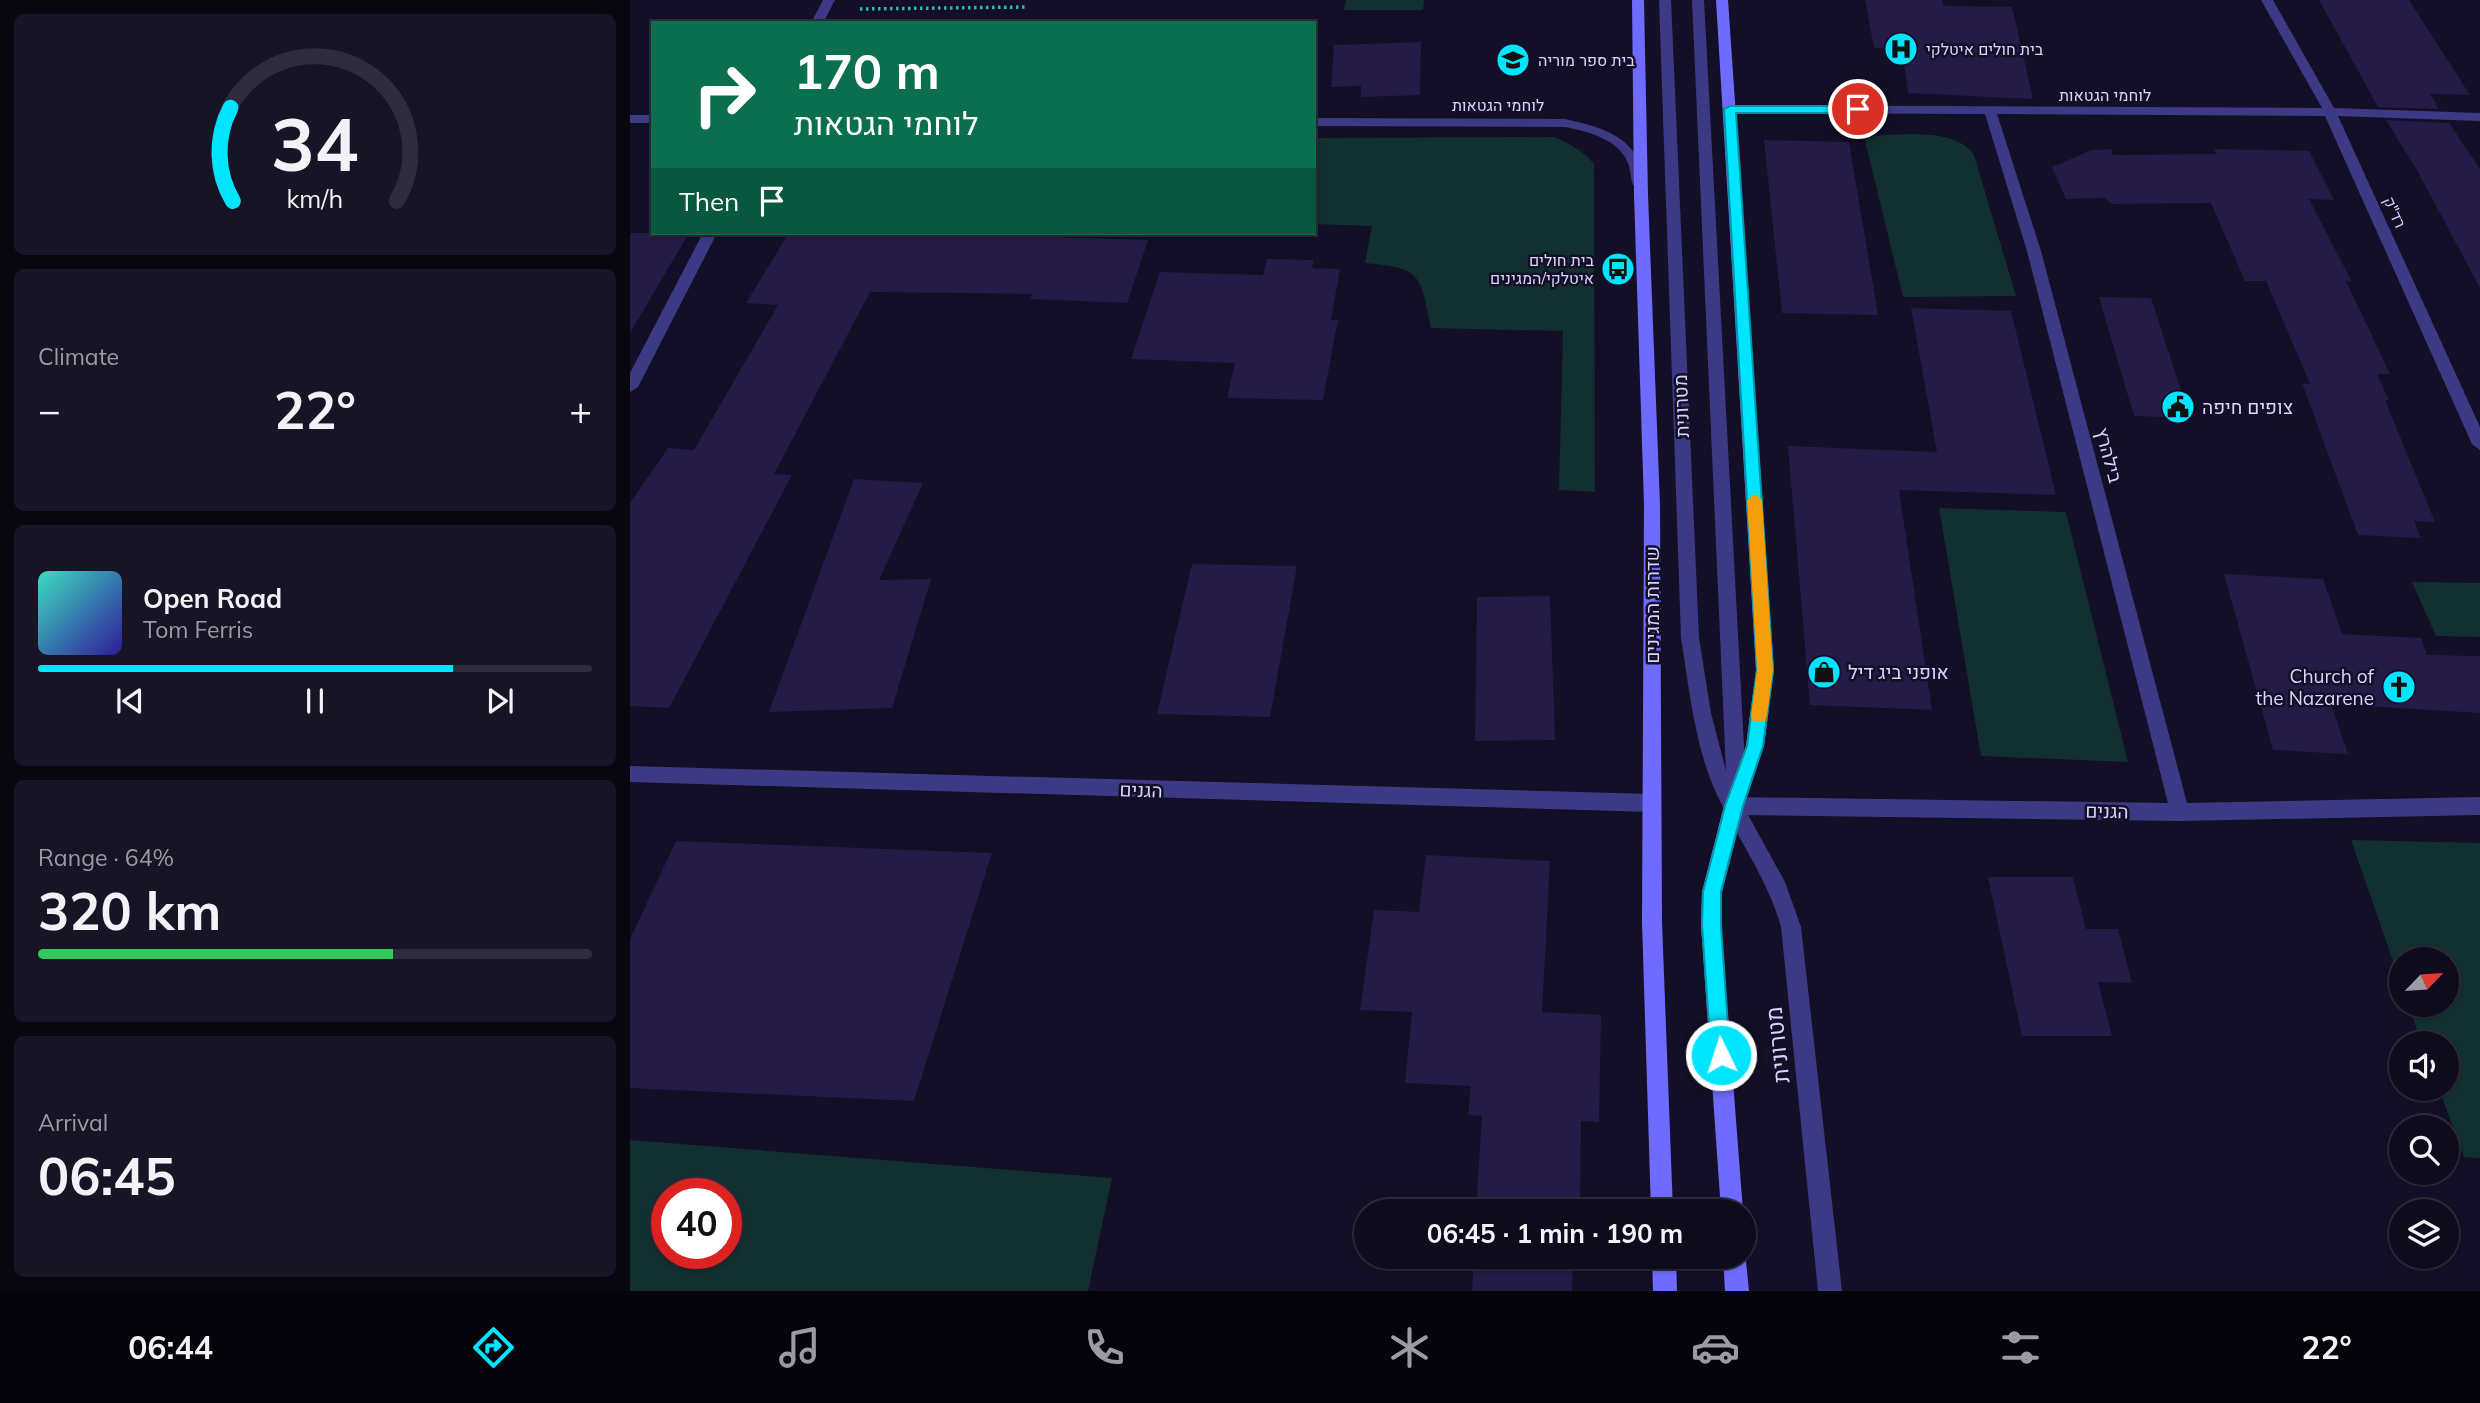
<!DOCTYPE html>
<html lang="en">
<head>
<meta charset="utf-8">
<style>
  :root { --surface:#0e0b1c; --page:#171425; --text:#f1f3f6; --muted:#9b9ba3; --line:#2e2b3b; --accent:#00e5ff }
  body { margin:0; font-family:Mulish,Heebo,sans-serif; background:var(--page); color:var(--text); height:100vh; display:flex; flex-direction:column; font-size:26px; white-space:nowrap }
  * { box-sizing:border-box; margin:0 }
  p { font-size:23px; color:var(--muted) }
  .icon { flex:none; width:38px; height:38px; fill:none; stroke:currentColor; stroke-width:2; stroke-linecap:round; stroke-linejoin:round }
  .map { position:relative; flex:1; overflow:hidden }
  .side { display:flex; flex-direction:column; gap:14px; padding:14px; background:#08060f; width:630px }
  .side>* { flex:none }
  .banner { position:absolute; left:21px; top:21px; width:665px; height:214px; border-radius:0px; box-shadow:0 2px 5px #0004,0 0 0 2px var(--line); background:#0b6e4f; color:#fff; overflow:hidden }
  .needle { width:46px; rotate:65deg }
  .buttons { position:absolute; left:1759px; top:947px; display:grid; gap:14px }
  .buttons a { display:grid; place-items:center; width:70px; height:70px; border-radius:50%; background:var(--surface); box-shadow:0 2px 5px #0004,0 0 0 2px var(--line); font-size:35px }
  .speed { position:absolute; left:21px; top:1178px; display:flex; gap:14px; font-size:35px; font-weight:700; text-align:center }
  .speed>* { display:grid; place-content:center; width:91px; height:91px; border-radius:50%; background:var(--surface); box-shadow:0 2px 5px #0004,0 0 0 2px var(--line); line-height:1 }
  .speed .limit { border:10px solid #d22; background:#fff; color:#111 }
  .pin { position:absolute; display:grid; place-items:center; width:60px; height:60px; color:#fff; margin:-30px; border:4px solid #fff; border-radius:50%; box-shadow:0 2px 7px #0007 }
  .me { position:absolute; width:77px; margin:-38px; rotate:356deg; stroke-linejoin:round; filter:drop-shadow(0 0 5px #0008) }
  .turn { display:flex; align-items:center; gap:24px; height:147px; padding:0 28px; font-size:32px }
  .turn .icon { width:91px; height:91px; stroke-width:2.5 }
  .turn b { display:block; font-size:49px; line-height:60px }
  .then { display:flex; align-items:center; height:66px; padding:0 28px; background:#0003; gap:14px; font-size:26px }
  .big { font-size:52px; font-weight:700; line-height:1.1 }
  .side .card { flex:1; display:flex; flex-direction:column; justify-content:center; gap:10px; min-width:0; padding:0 24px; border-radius:10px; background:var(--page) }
  .side .dial { align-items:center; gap:0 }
  .dial svg { height:182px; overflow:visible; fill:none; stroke:var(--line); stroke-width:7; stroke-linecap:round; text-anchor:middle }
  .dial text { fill:var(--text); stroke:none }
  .song { display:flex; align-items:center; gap:21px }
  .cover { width:84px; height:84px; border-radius:10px; background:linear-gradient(135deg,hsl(170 70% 55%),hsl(250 70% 35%)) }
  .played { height:7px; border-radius:4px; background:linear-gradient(90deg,var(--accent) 75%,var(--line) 75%) }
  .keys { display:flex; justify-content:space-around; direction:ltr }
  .heat { display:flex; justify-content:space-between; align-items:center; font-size:38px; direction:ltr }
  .charge { height:10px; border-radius:5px; background:linear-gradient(90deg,#34c759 64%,var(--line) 0) }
  .trip { position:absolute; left:724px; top:1199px; width:402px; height:70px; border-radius:35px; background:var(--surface); box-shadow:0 2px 5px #0004,0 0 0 2px var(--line); font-weight:700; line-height:70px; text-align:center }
  .tab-bar { display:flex; height:112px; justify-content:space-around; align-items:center; background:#06040b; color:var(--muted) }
  .tab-bar .icon { width:49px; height:49px }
  .tab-bar .on { color:var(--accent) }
  .tab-bar b { font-size:32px; color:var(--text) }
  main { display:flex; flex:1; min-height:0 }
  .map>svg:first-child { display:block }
  .green { fill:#12302f; fill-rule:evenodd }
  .building { fill:#241b47 }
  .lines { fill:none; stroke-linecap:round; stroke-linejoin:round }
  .path { stroke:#2fb8b0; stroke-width:3.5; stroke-dasharray:2.5 3.5; stroke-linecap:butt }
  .lane { fill:#3d3a85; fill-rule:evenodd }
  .street { fill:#3d3a85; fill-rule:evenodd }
  .secondary { fill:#6f6bff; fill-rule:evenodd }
  .route { fill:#00e5ff; stroke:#0095a6; stroke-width:2 }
  .slow { fill:#f59e0b }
  .labels { text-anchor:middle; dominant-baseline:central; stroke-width:5; stroke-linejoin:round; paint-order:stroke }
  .far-poi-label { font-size:16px; fill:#d9d4ff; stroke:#130f26; text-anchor:start }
  .far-street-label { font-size:16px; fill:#d9d4ff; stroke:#130f26 }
  .street-label { font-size:19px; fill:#d9d4ff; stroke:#130f26 }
  .poi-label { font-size:19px; fill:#d9d4ff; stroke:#130f26; text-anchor:start }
  .near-street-label { font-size:23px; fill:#d9d4ff; stroke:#130f26 }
</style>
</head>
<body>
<main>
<section class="side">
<div class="card dial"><svg viewBox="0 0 100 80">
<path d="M14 69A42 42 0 1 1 86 69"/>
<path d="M14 69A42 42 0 0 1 13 28" stroke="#00e5ff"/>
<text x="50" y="56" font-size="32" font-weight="700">34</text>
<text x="50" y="72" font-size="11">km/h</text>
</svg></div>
<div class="card"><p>Climate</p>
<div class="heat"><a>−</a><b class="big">22°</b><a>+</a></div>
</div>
<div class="card">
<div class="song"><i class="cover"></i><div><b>Open Road</b><p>Tom Ferris</p></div></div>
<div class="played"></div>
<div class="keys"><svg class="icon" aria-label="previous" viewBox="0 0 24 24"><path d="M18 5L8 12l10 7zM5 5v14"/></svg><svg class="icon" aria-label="pause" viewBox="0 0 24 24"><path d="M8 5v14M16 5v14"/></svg><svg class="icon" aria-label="next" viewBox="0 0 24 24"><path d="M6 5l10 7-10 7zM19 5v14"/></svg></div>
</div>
<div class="card"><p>Range · 64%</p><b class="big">320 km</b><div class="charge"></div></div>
<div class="card"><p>Arrival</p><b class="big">06:45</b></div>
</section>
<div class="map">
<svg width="1850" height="1291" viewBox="0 0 1850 1291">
  <rect width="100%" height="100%" fill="#130f26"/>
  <g class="green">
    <path d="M 716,0 L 794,0 L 793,10 L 714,10 Z"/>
    <path d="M 1234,136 C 1266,136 1325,126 1344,155 L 1386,296 L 1273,297 Z"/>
    <path d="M 924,137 C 941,144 952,150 964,164 L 965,492 L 929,490 L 933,331 L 801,328 C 790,274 792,268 735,263 L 742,226 L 684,224 L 684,138 Z"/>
    <path d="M 1309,508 L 1436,512 L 1498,762 L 1351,756 Z"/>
    <path d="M 1782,582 L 1850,583 L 1850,637 L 1806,636 Z"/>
    <path d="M 1721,840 L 1850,843 L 1850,1158 L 1834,1157 L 1809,1089 L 1816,1088 L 1816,1043 L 1792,1043 L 1778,1005 L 1816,1004 L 1816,959 L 1771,959 L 1771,984 Z"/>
    <path d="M 0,1140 L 482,1178 L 458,1291 L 0,1291 ZM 37,1194 L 96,1194 L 96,1253 L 37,1253 Z"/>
  </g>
  <g class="building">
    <path d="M 1235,0 L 1312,0 L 1314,6 L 1382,7 L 1403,99 L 1278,93 L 1272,49 L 1244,48 Z"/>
    <path d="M 1689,0 L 1779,0 L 1840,95 L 1800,94 L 1809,109 L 1748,107 Z"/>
    <path d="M 791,42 L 790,95 L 731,97 L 731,86 L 701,87 L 704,45 Z"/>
    <path d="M 1756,120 L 1819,123 L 1850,169 L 1850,288 L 1788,172 Z"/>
    <path d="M 1134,140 L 1219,142 L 1248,315 L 1152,313 Z"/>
    <path d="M 1481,149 L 1483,155 L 1586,154 L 1584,149 L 1679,151 L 1704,200 L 1679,199 L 1722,282 L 1716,281 L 1760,374 L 1747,374 L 1759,400 L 1755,400 L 1805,522 L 1784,521 L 1791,538 L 1728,535 L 1672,383 L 1680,384 L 1636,281 L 1615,281 L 1581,203 L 1482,204 L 1474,198 L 1436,199 L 1422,167 L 1462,150 Z"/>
    <path d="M 0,233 L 59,233 L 0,333 Z"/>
    <path d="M 159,233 L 393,233 L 391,236 L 518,240 L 497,303 L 400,299 L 403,294 L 240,292 L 144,474 L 162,475 L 39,708 L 0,706 L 0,503 L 38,448 L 64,450 L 148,305 L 116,303 Z"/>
    <path d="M 637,259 L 684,260 L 682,268 L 710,269 L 701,320 L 708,320 L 693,400 L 597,398 L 605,363 L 501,359 L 530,272 L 633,275 Z"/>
    <path d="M 1469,297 L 1521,298 L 1560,418 L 1504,416 Z"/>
    <path d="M 1281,308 L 1381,311 L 1426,495 L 1269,490 L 1302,710 L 1180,705 L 1158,446 L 1307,452 Z"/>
    <path d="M 224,479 L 293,483 L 249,580 L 301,579 L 262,708 L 139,712 Z"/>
    <path d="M 562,564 L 667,566 L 640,717 L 527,714 Z"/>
    <path d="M 1594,574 L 1693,579 L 1712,634 L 1791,638 L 1797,655 L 1850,656 L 1850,713 L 1701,704 L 1718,754 L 1643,750 Z"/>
    <path d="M 920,596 L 925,740 L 845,741 L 847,597 Z"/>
    <path d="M 46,841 L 362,853 L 284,1101 L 0,1088 L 0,939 Z"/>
    <path d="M 796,855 L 920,861 L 912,1012 L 971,1015 L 969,1122 L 951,1121 L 950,1211 L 846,1211 L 852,1116 L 838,1115 L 841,1086 L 775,1083 L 782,1012 L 730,1010 L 744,910 L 789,912 Z"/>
    <path d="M 1358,877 L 1443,877 L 1456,929 L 1488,929 L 1502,983 L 1468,982 L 1482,1036 L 1392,1036 Z"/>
    <path d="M 844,1256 L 949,1256 L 949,1257 L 943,1257 L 942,1291 L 842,1291 Z"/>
  </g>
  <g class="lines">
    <path class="path" d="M 230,9 L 397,7"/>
    <path class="lane" d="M 1029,0 L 1041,0 L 1069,638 L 1081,713 L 1096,771 L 1062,0 L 1074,0 L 1115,765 L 1114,796 L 1111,802 L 1155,882 L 1171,927 L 1212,1291 L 1188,1291 L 1151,927 C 1137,876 1104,834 1083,786 C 1064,739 1059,688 1051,638 Z"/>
    <g class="street">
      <path d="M 193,0 L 205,0 L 193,23 L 181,23 Z"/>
      <path d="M 1631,0 L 1643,0 L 1704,108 L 1850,113 L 1850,121 L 1708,116 L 1850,427 L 1850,450 L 1842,444 L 1695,116 L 1367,114 L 1411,251 L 1557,803 L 1850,797 L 1850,815 L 1550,821 L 1104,815 L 1097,812 L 1094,806 L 1097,800 L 1104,797 L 1538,803 L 1397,251 L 1355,114 L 1100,113 L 1094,109 L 1100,105 L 1692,108 Z"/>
      <rect x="0" y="115" width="23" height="8"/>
      <path d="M 684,118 L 935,119 C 975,128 1008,137 1015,182 L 1008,186 L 1003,185 C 1000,178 1001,170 998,163 C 989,139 956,131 935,127 L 684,126 Z"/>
      <path d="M 73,233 L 87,233 L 8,387 L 0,392 L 0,373 Z"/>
      <path d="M 0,766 L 1022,794 L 1029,797 L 1031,803 L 1029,809 L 1022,812 L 0,782 Z"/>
    </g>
    <g class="secondary">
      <path d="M 1002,0 L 1014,0 L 1018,195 L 1030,505 L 1032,922 L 1043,1211 L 1021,1211 L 1012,922 L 1014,505 L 1004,195 Z"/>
      <path d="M 1086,0 L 1098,0 L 1144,670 L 1134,746 L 1114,806 L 1092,892 L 1091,925 L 1113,1211 L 1091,1211 L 1071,925 L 1072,892 L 1094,806 L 1116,746 L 1126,670 Z"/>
      <path d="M 1115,1251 L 1119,1291 L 1095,1291 L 1093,1256 L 1115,1256 Z"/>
      <path d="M 1022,1256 L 1046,1256 L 1047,1291 L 1023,1291 Z"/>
    </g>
  </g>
  <path class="route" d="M 1100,106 L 1228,106 L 1233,109 L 1228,113 L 1106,113 L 1143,670 L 1133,746 L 1113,806 L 1091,892 L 1091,925 L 1100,1055 L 1097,1062 L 1091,1065 L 1084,1062 L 1081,1055 L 1072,925 L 1073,892 L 1095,806 L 1117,746 L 1127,670 L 1094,109 Z"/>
  <path class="slow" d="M 1125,494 L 1132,500 L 1143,670 L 1137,716 L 1135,721 L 1123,721 L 1121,716 L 1127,670 L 1117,500 Z"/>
  <defs>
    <symbol id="hospital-disc" viewBox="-11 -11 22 22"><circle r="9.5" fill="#00e5ff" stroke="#130f26"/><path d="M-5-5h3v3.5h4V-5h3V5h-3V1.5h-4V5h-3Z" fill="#111"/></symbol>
    <symbol id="school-disc" viewBox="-11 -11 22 22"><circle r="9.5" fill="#00e5ff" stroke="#130f26"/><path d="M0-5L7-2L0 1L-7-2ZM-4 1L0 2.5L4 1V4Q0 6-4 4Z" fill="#111"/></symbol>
    <symbol id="bus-disc" viewBox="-11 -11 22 22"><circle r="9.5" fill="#00e5ff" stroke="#130f26"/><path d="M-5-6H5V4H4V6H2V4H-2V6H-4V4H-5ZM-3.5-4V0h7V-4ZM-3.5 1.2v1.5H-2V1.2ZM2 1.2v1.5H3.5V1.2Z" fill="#111"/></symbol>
    <symbol id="civic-disc" viewBox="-11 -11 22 22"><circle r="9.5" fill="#00e5ff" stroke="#130f26"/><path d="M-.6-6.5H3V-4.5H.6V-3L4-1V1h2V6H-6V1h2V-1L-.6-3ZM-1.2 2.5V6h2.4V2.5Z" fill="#111"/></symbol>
    <symbol id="shop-disc" viewBox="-11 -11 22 22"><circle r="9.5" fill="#00e5ff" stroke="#130f26"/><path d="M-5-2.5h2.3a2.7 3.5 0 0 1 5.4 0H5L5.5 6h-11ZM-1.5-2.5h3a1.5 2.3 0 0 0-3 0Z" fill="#111"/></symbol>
    <symbol id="church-disc" viewBox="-11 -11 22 22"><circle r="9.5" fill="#00e5ff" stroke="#130f26"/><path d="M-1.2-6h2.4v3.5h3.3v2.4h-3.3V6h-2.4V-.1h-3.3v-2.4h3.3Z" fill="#111"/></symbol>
  </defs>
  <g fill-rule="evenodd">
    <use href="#hospital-disc" x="1252" y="30" width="38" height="38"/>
    <use href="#school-disc" x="864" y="41" width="38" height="38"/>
    <use href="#bus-disc" x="969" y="250" width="38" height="38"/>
    <use href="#civic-disc" x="1529" y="388" width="38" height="38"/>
    <use href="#shop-disc" x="1175" y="653" width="38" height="38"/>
    <use href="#church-disc" x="1750" y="668" width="38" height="38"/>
  </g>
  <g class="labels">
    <g class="far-poi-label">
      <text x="1296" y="49">בית חולים איטלקי</text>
      <text x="908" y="60">בית ספר מוריה</text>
      <text x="964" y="260" text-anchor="end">בית חולים<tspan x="964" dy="18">איטלקי/המגינים</tspan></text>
    </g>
    <g class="far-street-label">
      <text x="1475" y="95">לוחמי הגטאות</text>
      <text x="868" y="105">לוחמי הגטאות</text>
      <text transform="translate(1765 212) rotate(66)">רד"ק</text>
    </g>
    <g class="street-label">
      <text transform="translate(1051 406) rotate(-92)">מטרונית</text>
      <text transform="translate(1479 455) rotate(75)">בילהרץ</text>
      <text transform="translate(1022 605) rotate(-90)">שדרות המגינים</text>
      <text transform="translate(511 790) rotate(2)">הגנים</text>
      <text transform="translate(1477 811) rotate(1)">הגנים</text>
    </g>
    <g class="poi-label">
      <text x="1572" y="407">צופים חיפה</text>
      <text x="1218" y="672">אופני ביג דיל</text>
      <text x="1744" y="676" text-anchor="end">Church of<tspan x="1744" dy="22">the Nazarene</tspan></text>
    </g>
    <g class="near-street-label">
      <text transform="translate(1147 1045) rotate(-96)">מטרונית</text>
    </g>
  </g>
</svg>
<div class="buttons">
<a><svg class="needle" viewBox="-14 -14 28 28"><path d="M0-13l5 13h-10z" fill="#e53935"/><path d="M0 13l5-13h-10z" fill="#9b9ba3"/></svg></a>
<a><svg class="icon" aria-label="sound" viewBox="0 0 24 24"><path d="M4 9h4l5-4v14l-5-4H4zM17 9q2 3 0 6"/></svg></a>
<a><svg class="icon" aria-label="search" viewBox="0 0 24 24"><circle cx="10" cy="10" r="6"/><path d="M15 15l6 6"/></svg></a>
<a><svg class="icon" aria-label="layers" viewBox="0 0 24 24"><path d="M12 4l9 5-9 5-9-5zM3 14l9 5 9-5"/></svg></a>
</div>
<div class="speed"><div class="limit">40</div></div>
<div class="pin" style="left:1228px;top:109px;background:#d93025"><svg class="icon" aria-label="arrive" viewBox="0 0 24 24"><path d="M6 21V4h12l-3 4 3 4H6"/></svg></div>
<svg class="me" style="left:1091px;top:1055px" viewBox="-20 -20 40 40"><circle r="17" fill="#00e5ff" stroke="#fff" stroke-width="3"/><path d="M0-11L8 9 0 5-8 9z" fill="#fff"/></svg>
<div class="trip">06:45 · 1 min · 190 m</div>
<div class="banner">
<div class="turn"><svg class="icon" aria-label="right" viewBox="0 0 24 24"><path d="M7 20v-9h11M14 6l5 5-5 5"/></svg><div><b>170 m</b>לוחמי הגטאות</div></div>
<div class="then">Then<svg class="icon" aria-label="arrive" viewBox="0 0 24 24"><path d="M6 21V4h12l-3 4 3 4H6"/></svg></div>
</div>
</div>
</main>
<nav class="tab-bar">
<b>06:44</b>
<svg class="icon on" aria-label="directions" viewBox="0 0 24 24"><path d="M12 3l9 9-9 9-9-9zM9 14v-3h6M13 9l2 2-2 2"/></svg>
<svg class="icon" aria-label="music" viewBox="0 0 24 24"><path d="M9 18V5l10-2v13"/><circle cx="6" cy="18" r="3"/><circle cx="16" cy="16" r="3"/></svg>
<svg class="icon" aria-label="phone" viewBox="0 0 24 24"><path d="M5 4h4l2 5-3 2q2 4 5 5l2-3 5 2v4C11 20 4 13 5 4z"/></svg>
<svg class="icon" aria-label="climate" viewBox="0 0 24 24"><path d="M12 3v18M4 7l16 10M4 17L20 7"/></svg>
<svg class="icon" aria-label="car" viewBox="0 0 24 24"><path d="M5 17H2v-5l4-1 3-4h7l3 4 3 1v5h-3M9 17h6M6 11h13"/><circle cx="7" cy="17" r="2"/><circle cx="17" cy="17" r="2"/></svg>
<svg class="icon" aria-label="filters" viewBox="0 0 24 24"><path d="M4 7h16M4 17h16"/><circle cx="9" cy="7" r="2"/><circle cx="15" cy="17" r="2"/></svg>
<b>22°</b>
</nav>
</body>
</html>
